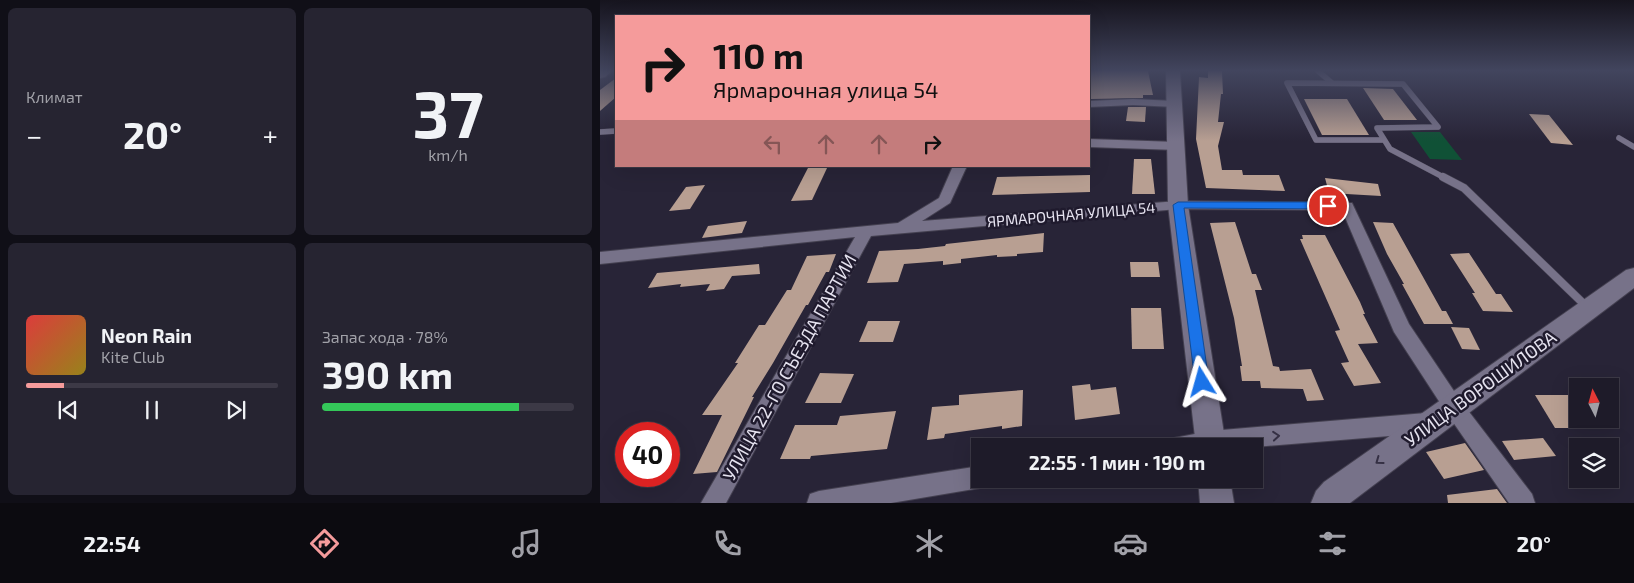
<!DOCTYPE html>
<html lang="ru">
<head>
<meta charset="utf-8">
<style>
  :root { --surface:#1e1b29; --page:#262431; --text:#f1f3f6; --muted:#a1a1a8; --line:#3c3946; --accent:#f59b9b }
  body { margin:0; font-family:"Exo 2",sans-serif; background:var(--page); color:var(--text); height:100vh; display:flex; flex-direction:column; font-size:19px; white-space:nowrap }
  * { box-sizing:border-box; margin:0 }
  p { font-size:16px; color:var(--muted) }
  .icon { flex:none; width:28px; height:28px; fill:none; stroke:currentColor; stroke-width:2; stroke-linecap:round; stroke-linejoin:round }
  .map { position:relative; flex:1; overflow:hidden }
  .sheet { display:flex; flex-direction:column; gap:8px; padding:8px; background:#100f17; width:600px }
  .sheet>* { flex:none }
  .guide { position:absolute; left:15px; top:15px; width:475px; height:152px; border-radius:0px; box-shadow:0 5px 20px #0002,0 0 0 1px var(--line); background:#f59b9b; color:#111; overflow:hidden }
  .needle { width:32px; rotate:354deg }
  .fabs { position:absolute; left:969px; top:378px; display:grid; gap:10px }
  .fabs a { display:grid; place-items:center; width:50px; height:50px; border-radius:0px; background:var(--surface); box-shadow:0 5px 20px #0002,0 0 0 1px var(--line); font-size:25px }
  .speed { position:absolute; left:15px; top:422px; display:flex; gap:10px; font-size:25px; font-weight:700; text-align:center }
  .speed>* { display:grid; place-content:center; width:65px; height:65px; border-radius:50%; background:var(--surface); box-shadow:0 5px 20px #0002,0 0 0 1px var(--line); line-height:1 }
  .speed .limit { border:8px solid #d22; background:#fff; color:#111 }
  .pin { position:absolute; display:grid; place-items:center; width:42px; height:42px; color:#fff; margin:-21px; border:2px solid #fff; border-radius:50%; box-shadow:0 1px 5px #0007 }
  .me { position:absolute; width:55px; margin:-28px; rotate:352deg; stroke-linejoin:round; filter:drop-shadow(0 0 4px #0008) }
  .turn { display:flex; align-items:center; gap:18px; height:105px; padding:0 15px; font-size:22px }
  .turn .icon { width:65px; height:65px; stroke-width:2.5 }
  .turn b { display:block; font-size:35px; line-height:42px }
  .lanes { display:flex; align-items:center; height:48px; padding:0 15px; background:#0003; justify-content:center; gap:25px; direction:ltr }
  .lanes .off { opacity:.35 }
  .big { font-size:38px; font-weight:700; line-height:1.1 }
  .sheet .tile { flex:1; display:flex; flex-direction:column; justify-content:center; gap:8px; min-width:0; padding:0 18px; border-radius:8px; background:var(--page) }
  .sheet .dial { align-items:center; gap:0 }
  .dial b { font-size:65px; line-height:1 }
  .song { display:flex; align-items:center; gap:15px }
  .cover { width:60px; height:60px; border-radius:8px; background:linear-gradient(135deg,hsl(0 70% 55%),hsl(50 70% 35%)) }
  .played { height:5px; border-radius:2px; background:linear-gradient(90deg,var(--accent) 15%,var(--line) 15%) }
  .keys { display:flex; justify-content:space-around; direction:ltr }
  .heat { display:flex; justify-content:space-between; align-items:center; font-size:28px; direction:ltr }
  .charge { height:8px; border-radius:4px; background:linear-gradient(90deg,#34c759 78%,var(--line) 0) }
  .sheet .tiles { flex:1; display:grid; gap:8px; grid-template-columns:repeat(2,1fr) }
  .trip { position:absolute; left:371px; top:438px; width:292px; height:50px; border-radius:0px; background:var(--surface); box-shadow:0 5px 20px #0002,0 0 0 1px var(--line); font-weight:700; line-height:50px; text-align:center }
  .tab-bar { display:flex; height:80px; justify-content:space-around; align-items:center; background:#0c0b10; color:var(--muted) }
  .tab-bar .icon { width:35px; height:35px }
  .tab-bar .selected { color:var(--accent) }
  .tab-bar b { font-size:22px; color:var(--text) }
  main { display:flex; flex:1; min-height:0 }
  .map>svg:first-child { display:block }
  .green { fill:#105136 }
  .building { fill:#b89f92 }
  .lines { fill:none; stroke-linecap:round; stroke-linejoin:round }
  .lane-far1-casing { stroke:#444050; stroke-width:6 }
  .lane-casing { stroke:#444050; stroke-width:9 }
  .street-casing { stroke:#444050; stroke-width:2 }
  .secondary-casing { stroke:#444050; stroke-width:2 }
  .lane-far1 { stroke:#777289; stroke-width:5.5 }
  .lane { stroke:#777289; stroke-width:8 }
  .street { fill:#777289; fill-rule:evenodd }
  .secondary { fill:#777289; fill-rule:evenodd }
  .oneway { stroke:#353044 }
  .route { fill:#1a73e8; stroke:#114b97 }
  .labels { text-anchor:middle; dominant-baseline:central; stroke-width:5; stroke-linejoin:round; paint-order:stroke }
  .street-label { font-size:15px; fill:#e5e2ef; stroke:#1f1a2d }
  .near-street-label { font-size:18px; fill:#e5e2ef; stroke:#1f1a2d }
</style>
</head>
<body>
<main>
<section class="sheet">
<div class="tiles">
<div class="tile"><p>Климат</p>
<div class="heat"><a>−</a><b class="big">20°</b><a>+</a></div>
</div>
<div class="tile dial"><b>37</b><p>km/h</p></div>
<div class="tile">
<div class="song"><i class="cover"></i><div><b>Neon Rain</b><p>Kite Club</p></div></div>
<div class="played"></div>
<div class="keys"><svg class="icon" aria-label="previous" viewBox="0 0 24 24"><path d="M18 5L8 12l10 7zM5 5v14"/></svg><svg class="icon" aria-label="pause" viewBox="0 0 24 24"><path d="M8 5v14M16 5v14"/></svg><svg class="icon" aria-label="next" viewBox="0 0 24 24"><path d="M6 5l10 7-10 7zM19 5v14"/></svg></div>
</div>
<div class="tile"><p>Запас хода · 78%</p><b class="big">390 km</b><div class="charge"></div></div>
</div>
</section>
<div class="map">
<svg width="1034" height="503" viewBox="0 0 1034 503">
  <rect width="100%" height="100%" fill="#282437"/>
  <path class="green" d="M 811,132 L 840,132 L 862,160 L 830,159 Z"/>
  <g class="building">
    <path d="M 489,71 L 548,71 L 553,95 L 543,95 L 543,98 L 490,99 Z"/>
    <path d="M 608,71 L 622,71 L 623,94 L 621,94 L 618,122 L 624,122 L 618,146 L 622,170 L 642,170 L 643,175 L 679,175 L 685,191 L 606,188 L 596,139 L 599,77 L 608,78 Z"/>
    <path d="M 16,78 L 16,97 L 0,111 L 0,90 Z"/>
    <path d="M 763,88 L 793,89 L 817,120 L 784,120 Z"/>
    <path d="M 704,99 L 747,99 L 769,135 L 722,135 Z"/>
    <path d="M 528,107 L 546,107 L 545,122 L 526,121 Z"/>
    <path d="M 929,114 L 949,115 L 973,145 L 951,143 Z"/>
    <path d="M 534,159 L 551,159 L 555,194 L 532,194 Z"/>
    <path d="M 209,166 L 228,166 L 212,200 L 191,201 Z"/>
    <path d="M 490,175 L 490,192 L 392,195 L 397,177 Z"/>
    <path d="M 725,178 L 778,184 L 781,196 L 729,193 Z"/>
    <path d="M 105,185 L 90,209 L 69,211 L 86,187 Z"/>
    <path d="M 147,221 L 142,233 L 102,238 L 108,226 Z"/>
    <path d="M 635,222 L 652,274 L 656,274 L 662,290 L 655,290 L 673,366 L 679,367 L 680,371 L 711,369 L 724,400 L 707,401 L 703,389 L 661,388 L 660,381 L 642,381 L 640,366 L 642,366 L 634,318 L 610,223 Z"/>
    <path d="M 773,222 L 793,223 L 842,311 L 846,311 L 853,324 L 824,324 L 802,284 L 804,284 L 787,254 Z"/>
    <path d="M 444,233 L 443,252 L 417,254 L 417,256 L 397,257 L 397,255 L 361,259 L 361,263 L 343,265 L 343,261 L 304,264 L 298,282 L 267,283 L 279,251 L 318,249 L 345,246 L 346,244 Z"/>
    <path d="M 702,235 L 725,235 L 760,302 L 765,314 L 763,314 L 778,343 L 758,344 L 781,383 L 754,386 L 741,363 L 749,362 L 735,331 L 740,330 L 700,239 L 703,239 Z"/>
    <path d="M 869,253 L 896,294 L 901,294 L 913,312 L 883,311 L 872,293 L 875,293 L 850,254 Z"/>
    <path d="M 236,254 L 229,272 L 226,272 L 208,305 L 206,305 L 173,363 L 152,397 L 154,397 L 117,472 L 93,474 L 122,415 L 102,415 L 138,363 L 135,363 L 159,325 L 165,325 L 187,290 L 191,290 L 207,256 Z"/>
    <path d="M 530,262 L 558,262 L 560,277 L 531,277 Z"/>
    <path d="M 159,264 L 160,274 L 132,276 L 124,289 L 106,291 L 110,284 L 80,287 L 81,284 L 48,288 L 57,273 Z"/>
    <path d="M 531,308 L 561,308 L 564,349 L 532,349 Z"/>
    <path d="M 268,321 L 300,321 L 293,342 L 259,342 Z"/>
    <path d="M 851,327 L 869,328 L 880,350 L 862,349 Z"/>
    <path d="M 220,373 L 254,374 L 241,403 L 205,403 Z"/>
    <path d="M 490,384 L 491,390 L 516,387 L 520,414 L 475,420 L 472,386 Z"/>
    <path d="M 423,390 L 422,426 L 402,429 L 402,426 L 345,434 L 344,438 L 327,440 L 332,407 L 359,405 L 359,395 Z"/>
    <path d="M 935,395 L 978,395 L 978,428 L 955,428 Z"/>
    <path d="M 296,411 L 287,449 L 211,456 L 210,459 L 180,459 L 195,425 L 237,425 L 240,416 Z"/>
    <path d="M 943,438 L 956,456 L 914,460 L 902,441 Z"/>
    <path d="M 865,443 L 884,470 L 844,479 L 826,452 Z"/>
    <path d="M 897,489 L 907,503 L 848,503 L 847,495 Z"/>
  </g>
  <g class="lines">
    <defs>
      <g id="lane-far1">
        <path d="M 718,71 L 732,83"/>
        <path d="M 0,132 L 16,131"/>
        <path d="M 1019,138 L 1034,147"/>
        <path d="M 783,140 L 716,140 L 687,83 L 803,84 L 838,127 L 777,128 L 790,149 L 845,178"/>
      </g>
      <path id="lane" d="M 843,177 L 864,188 L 988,308"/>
      <g id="street">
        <path d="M 533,99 L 575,101 L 581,104 L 575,107 L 533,105 L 489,107 L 489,101 Z"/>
        <path d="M 489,139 L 577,142 L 583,146 L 577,150 L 489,147 Z"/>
        <path d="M 353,166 L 367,166 L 350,203 L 322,221 L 578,201 L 752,203 L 809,324 L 860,400 L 932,494 L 935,503 L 909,503 L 846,412 L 794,332 L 742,210 L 578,209 L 271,236 L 126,503 L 101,503 L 255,237 L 0,264 L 0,252 L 298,223 L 339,198 Z"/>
        <path d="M 826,413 L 834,416 L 837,423 L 834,430 L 826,433 L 655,447 L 566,446 L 569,439 L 610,431 Z"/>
        <path d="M 380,466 L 380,479 L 391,479 L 388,485 L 380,488 L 291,503 L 207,503 L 210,494 L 219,491 Z"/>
      </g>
      <g id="secondary">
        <path d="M 0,71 L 12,71 L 5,77 L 0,78 Z"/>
        <path d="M 566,71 L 580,71 L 588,205 L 626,446 L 596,446 L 568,205 Z"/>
        <path d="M 1034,268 L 1034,288 L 750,503 L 711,503 L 716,491 L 724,482 L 1026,270 Z"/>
        <path d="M 598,479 L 630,479 L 634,503 L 600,503 Z"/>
      </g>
    </defs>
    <use href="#lane-far1" class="lane-far1-casing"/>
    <use href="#lane" class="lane-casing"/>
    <use href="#street" class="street-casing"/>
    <use href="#secondary" class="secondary-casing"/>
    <use href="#lane-far1" class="lane-far1"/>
    <use href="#lane" class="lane"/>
    <use href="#street" class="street"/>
    <use href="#secondary" class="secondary"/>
  </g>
  <defs><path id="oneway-chevron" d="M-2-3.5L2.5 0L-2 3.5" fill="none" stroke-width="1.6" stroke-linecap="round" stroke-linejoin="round" transform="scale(1.25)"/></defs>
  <g class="oneway">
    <use href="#oneway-chevron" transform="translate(676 436) rotate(-5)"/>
    <use href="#oneway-chevron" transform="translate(779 461) rotate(144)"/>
  </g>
  <linearGradient id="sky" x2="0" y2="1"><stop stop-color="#16141e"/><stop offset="0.5" stop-color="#42455e"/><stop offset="1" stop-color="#42455e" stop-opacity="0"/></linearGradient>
  <rect width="1034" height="141" fill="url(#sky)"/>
  <path class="route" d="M 578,202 L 728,202 L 733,206 L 728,209 L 584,208 L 609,382 L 607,386 L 602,388 L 597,386 L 595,382 L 573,205 Z"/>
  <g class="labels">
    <g class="street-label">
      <text transform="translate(471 214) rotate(-5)">ЯРМАРОЧНАЯ УЛИЦА 54</text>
    </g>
    <g class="near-street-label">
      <text transform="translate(189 367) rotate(-61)">УЛИЦА 22-ГО СЪЕЗДА ПАРТИИ</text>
      <text transform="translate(880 388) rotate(-36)">УЛИЦА ВОРОШИЛОВА</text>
    </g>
  </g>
</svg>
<div class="fabs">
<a><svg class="needle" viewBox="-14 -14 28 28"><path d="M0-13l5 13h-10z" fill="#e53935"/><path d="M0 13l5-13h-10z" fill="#a1a1a8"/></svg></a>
<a><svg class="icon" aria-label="layers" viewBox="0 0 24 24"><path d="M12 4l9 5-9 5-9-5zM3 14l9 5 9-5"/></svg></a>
</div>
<div class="speed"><div class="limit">40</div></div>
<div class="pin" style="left:728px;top:206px;background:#d93025"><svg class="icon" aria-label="arrive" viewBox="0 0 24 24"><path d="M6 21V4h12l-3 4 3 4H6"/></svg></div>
<svg class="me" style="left:602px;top:382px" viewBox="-20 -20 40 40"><path d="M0-17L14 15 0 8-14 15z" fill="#1a73e8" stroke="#fff" stroke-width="4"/></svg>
<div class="trip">22:55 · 1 мин · 190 m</div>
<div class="guide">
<div class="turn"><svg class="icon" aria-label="right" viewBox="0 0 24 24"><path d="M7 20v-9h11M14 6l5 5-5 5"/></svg><div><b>110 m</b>Ярмарочная улица 54</div></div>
<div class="lanes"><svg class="icon off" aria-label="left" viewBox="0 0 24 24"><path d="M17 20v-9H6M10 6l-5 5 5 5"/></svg><svg class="icon off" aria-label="ahead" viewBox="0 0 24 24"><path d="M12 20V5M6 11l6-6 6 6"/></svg><svg class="icon off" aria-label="ahead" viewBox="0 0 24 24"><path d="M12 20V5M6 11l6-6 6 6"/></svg><svg class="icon" aria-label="right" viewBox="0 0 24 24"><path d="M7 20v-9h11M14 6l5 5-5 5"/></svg></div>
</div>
</div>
</main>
<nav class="tab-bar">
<b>22:54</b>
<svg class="icon selected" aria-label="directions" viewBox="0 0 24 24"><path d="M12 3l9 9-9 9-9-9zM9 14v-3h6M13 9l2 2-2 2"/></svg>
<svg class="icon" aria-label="music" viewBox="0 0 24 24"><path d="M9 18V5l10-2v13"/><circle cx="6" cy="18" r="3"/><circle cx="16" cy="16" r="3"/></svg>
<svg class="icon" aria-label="phone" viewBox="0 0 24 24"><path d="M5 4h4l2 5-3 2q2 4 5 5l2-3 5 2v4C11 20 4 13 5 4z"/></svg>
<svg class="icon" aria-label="climate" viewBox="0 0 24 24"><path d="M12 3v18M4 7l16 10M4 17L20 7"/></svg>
<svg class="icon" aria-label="car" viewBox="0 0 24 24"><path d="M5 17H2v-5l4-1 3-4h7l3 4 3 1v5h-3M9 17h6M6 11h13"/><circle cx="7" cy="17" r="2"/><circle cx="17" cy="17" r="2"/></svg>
<svg class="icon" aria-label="filters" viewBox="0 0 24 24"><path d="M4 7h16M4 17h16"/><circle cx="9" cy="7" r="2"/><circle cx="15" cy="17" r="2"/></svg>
<b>20°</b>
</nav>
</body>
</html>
